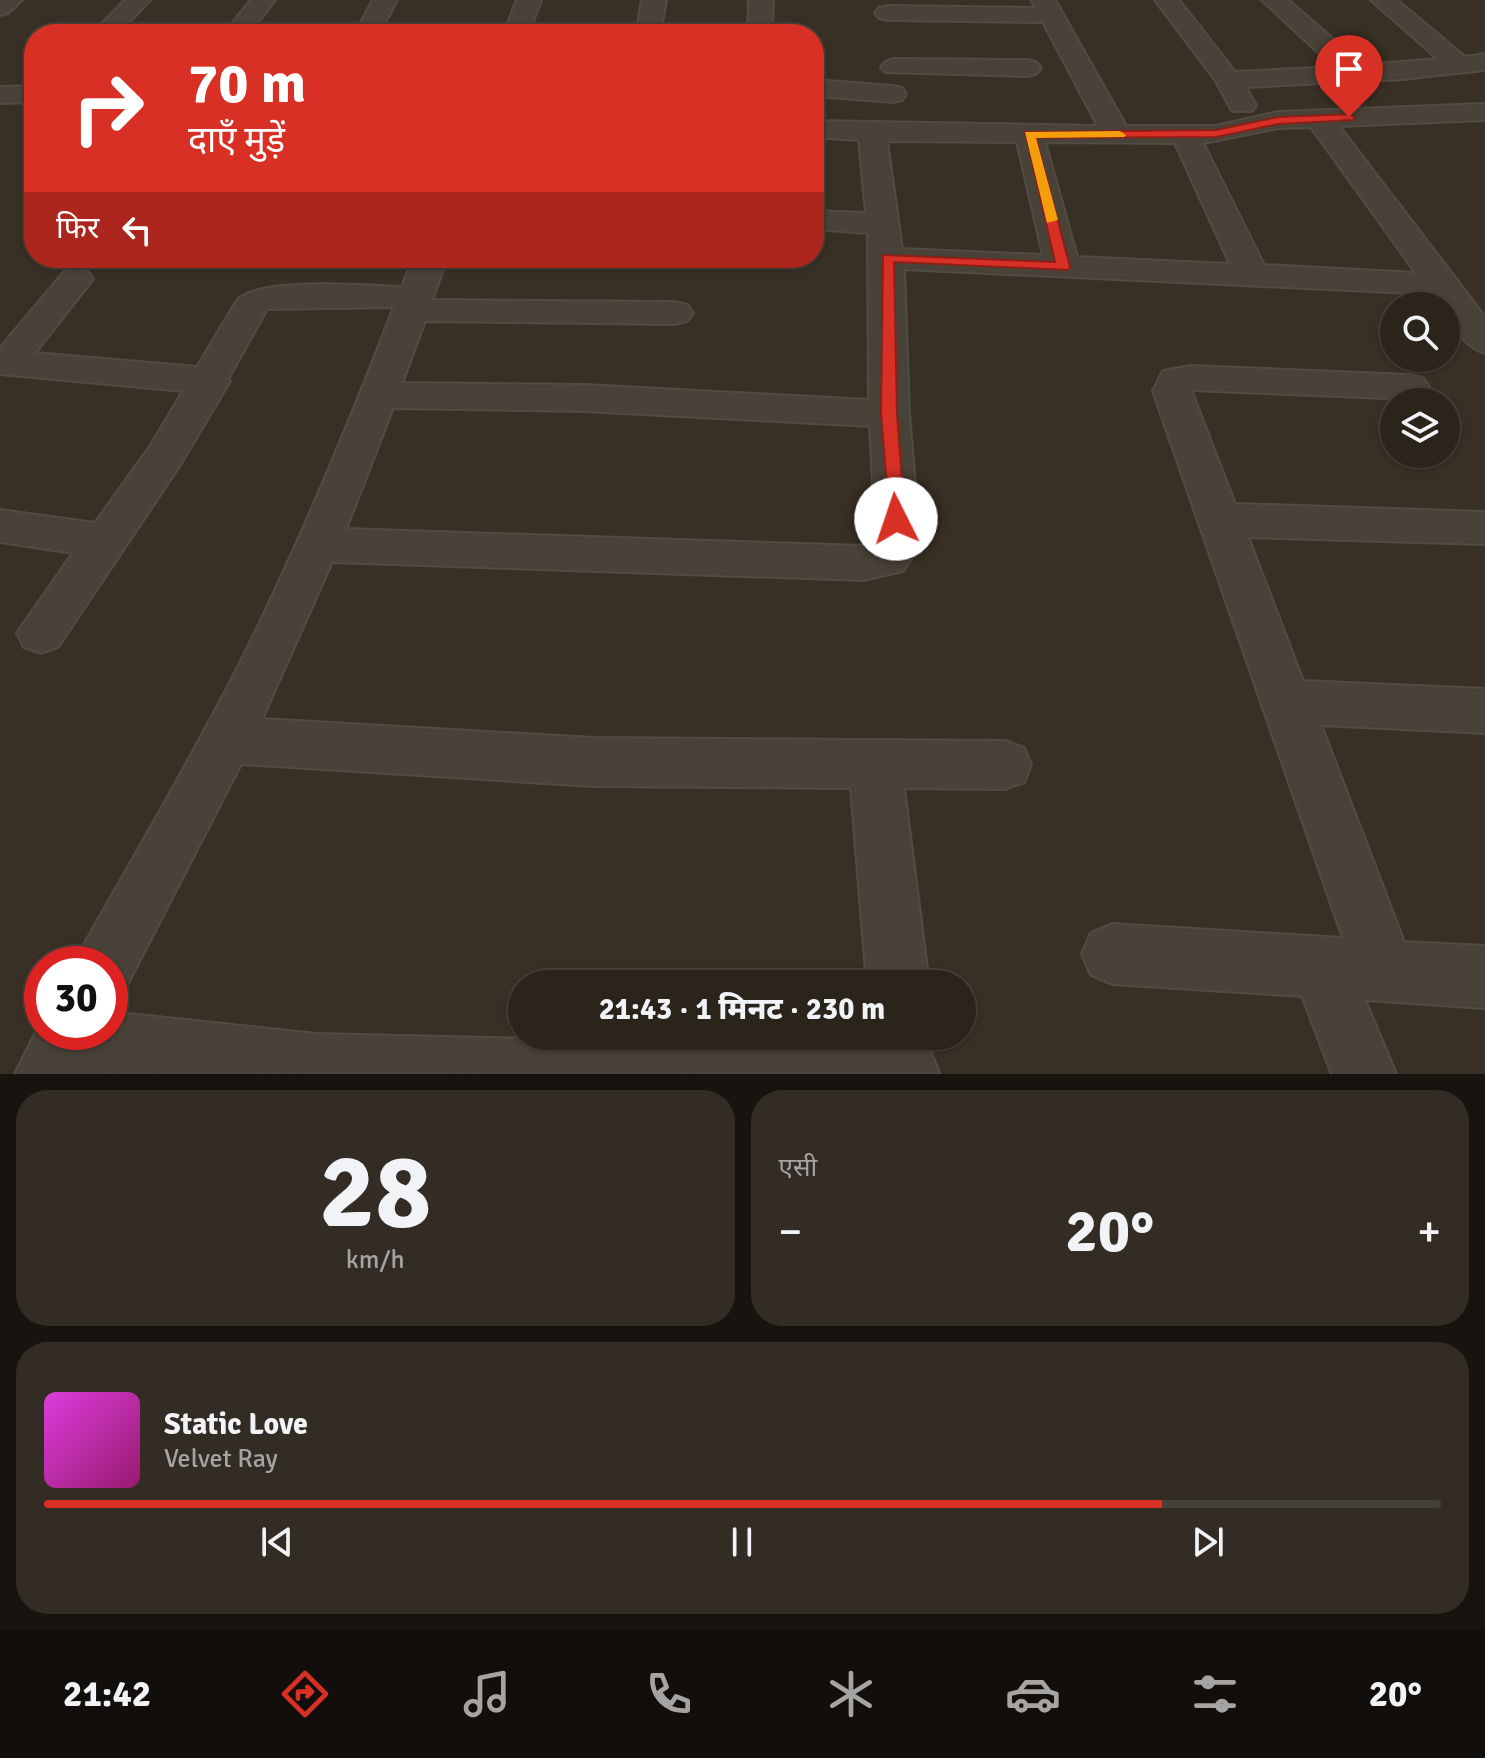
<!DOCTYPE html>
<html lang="hi">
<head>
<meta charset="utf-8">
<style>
  :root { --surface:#2a241b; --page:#322c24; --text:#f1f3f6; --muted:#a5a4a3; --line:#46413a; --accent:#d93025 }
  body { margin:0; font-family:Signika,"Noto Sans Devanagari",sans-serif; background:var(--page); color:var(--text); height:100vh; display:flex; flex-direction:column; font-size:30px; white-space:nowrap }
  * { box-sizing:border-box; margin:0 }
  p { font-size:26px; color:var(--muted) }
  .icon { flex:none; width:44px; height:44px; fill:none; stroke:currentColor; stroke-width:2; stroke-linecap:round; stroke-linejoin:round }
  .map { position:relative; height:1074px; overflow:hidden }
  .panel { display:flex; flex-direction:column; gap:16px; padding:16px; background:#17140f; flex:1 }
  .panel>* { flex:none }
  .banner { position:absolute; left:24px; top:24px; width:800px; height:244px; border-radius:32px; box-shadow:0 2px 6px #0004,0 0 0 2px var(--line); background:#d93025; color:#fff; overflow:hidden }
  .fabs { position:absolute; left:1380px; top:292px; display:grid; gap:16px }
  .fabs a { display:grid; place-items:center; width:80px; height:80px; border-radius:50%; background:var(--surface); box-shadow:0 2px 6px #0004,0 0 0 2px var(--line); font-size:40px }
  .speed { position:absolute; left:24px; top:946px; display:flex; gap:16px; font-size:40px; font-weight:700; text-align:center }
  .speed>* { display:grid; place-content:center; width:104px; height:104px; border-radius:50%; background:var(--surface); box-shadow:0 2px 6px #0004,0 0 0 2px var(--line); line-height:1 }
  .speed .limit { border:12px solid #d22; background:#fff; color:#111 }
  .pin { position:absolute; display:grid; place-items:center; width:68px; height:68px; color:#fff; margin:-82px -34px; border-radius:50% 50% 50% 0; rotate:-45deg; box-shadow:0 0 8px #0007 }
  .pin .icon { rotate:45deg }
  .me { position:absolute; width:88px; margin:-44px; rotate:356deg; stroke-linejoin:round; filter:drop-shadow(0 0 6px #0008) }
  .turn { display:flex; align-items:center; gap:28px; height:168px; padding:0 32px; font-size:36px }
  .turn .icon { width:104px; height:104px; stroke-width:2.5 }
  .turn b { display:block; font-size:56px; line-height:68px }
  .then { display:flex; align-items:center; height:76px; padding:0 32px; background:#0003; gap:16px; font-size:30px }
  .big { font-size:60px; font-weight:800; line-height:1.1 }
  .panel .widget { flex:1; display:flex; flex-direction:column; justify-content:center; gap:12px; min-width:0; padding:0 28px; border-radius:32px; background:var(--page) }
  .panel .dial { align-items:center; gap:0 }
  .dial b { font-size:104px; line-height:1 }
  .song { display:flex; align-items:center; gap:24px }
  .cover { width:96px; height:96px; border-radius:12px; background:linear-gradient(135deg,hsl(300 70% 55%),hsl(320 70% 35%)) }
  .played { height:8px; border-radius:4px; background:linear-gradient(90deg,var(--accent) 80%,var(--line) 80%) }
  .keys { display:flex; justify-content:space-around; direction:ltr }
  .heat { display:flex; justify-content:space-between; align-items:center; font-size:44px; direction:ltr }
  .panel .tiles { flex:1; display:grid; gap:16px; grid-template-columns:1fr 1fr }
  .widget:last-child { grid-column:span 2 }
  .trip { position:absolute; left:508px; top:970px; width:468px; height:80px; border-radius:40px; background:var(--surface); box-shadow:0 2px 6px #0004,0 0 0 2px var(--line); font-weight:800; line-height:80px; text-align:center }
  .dock { display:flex; height:128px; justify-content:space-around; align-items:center; background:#110e0b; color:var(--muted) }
  .dock .icon { width:56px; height:56px }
  .dock .current { color:var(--accent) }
  .dock b { font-size:36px; color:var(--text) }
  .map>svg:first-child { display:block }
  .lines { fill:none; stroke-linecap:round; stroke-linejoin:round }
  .street-casing { stroke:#514b41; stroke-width:4 }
  .street { fill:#494238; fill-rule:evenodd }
  .route { fill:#d93025; stroke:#8d1f18; stroke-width:2 }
  .slow { fill:#f59e0b }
</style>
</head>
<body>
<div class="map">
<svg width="1485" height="1074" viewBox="0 0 1485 1074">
  <rect width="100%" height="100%" fill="#383024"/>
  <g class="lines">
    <defs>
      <g id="street">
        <path d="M 0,0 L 22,0 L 8,13 L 0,15 Z"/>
        <path d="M 125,0 L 150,0 L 118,34 L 92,34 Z"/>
        <path d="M 251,0 L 275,0 L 249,34 L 224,34 Z"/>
        <path d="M 373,0 L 397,0 L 379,34 L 355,34 Z"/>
        <path d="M 517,0 L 541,0 L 528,34 L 504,34 Z"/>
        <path d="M 642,0 L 666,0 L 660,34 L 636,34 Z"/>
        <path d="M 749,0 L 773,0 L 772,34 L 748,34 Z"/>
        <path d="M 1031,0 L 1055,0 L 1126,126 L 1216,126 L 1278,112 L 1485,104 L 1485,120 L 1339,126 L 1485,317 L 1485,353 C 1469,349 1446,324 1446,306 L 1440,306 L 1432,294 L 904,269 L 909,414 L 920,545 L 903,571 L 863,580 L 332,562 L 262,719 L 593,738 L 1005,741 L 1024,748 L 1031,765 L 1024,782 L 1005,789 L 904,788 L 929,984 L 867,984 L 851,788 L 593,786 L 241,764 L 127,985 L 110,993 L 110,964 L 76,964 L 85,943 C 137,851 190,761 238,667 C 297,549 347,430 394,307 L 267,309 L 228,379 L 230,381 L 180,465 L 58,647 L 41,653 L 24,647 L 17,633 L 73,553 L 0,542 L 0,510 L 95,523 L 151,445 L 183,391 L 0,374 L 0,348 L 64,272 L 76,269 L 88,272 L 93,279 L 35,353 L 197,367 L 236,302 C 254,276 369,286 402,287 L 413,258 L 447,258 L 432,300 L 675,302 L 687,305 L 693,313 L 687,321 L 675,324 L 425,321 L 402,383 L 585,385 L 869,400 L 868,233 L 814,229 L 814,211 L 866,213 L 859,140 L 814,137 L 814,121 L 1098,126 L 1043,22 L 887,20 L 879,18 L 875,13 L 879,8 L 887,6 L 1036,8 ZM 1311,127 L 1416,273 L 1264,265 L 1203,143 L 1278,128 ZM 887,141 L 1017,142 L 1043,255 L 902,249 ZM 1045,142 L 1175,143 L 1230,264 L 1077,257 ZM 393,408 L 585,411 L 870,426 L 876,541 L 863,546 L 346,529 Z"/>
        <path d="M 1155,0 L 1179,0 L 1235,72 L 1334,67 L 1262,0 L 1288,0 L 1363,65 L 1438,59 L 1371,0 L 1397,0 L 1465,57 L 1485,54 L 1485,70 L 1403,79 L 1245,87 L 1256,105 L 1252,111 L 1232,111 L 1216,81 Z"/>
        <path d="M 894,59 L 1028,60 L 1037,63 L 1041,68 L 1037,73 L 1028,76 L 885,72 L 881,67 L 885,62 Z"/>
        <path d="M 814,80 L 893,86 L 902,88 L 906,94 L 902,100 L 893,102 L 814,96 Z"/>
        <path d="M 34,86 L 34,102 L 0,103 L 0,87 Z"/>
        <path d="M 1190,366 L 1410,375 L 1423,378 L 1429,387 L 1423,396 L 1410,399 L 1191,390 L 1235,504 L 1485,512 L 1485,544 L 1248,537 L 1303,681 L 1485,689 L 1485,733 L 1321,725 L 1404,942 L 1485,946 L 1485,1008 L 1365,1000 L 1396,1074 L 1332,1074 L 1302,996 L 1112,984 L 1091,975 L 1082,954 L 1091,933 L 1112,924 L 1343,938 L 1153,391 L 1163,371 Z"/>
        <path d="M 110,1012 L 317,1034 L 536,1039 L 782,1036 L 907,1041 L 930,1050 L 939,1073 L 15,1074 L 42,1020 L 42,1032 L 110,1032 Z"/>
      </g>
    </defs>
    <use href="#street" class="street-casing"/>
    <use href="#street" class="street"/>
  </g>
  <path class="route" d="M 1349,114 L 1355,117 L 1353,120 L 1278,124 L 1216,137 L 1036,138 L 1070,267 L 1068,270 L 894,262 L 897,414 L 905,519 L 903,524 L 890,524 L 881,414 L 883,255 L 1055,262 L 1025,132 L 1216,130 L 1278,117 Z"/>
  <path class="slow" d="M 1120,131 L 1126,135 L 1124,137 L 1036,138 L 1058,220 L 1047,223 L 1025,132 Z"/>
</svg>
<div class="fabs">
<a><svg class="icon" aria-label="search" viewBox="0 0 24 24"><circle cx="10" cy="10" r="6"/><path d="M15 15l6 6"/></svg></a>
<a><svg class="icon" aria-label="layers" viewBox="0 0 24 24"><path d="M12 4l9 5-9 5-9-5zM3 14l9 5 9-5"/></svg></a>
</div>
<div class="speed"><div class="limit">30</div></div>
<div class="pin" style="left:1349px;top:117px;background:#d93025"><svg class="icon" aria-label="arrive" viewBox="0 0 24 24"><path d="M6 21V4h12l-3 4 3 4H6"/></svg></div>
<svg class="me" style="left:896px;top:519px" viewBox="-20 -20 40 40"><circle r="19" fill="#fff"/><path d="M0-13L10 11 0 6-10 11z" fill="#d93025"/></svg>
<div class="trip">21:43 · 1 मिनट · 230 m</div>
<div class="banner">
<div class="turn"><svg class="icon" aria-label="right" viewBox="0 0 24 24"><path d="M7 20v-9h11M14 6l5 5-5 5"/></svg><div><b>70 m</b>दाएँ मुड़ें</div></div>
<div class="then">फिर<svg class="icon" aria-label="left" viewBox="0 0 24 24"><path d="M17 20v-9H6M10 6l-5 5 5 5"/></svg></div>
</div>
</div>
<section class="panel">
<div class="tiles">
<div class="widget dial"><b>28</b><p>km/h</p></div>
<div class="widget"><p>एसी</p>
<div class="heat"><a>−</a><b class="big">20°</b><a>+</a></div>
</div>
<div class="widget">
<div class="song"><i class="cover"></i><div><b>Static Love</b><p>Velvet Ray</p></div></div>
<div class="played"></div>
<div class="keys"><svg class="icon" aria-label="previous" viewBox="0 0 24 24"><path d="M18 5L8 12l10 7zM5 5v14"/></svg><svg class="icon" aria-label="pause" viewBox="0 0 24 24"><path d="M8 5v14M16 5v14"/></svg><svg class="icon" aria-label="next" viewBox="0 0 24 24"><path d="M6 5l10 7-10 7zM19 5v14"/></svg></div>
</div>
</div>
</section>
<nav class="dock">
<b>21:42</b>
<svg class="icon current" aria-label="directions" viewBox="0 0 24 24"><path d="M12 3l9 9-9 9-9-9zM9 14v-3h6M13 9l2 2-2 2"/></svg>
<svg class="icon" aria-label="music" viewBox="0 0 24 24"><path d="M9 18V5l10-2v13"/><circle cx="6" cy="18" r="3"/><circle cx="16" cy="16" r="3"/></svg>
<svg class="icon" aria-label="phone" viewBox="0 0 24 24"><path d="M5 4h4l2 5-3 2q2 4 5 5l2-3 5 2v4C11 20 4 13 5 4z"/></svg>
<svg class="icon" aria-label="climate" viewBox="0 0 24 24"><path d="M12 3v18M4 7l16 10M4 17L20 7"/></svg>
<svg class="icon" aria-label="car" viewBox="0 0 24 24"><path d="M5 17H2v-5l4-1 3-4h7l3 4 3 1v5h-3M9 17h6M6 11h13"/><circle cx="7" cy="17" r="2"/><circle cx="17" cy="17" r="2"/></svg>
<svg class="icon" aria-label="filters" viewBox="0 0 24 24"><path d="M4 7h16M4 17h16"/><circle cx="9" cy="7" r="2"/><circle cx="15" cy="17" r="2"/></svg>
<b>20°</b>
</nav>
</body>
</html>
